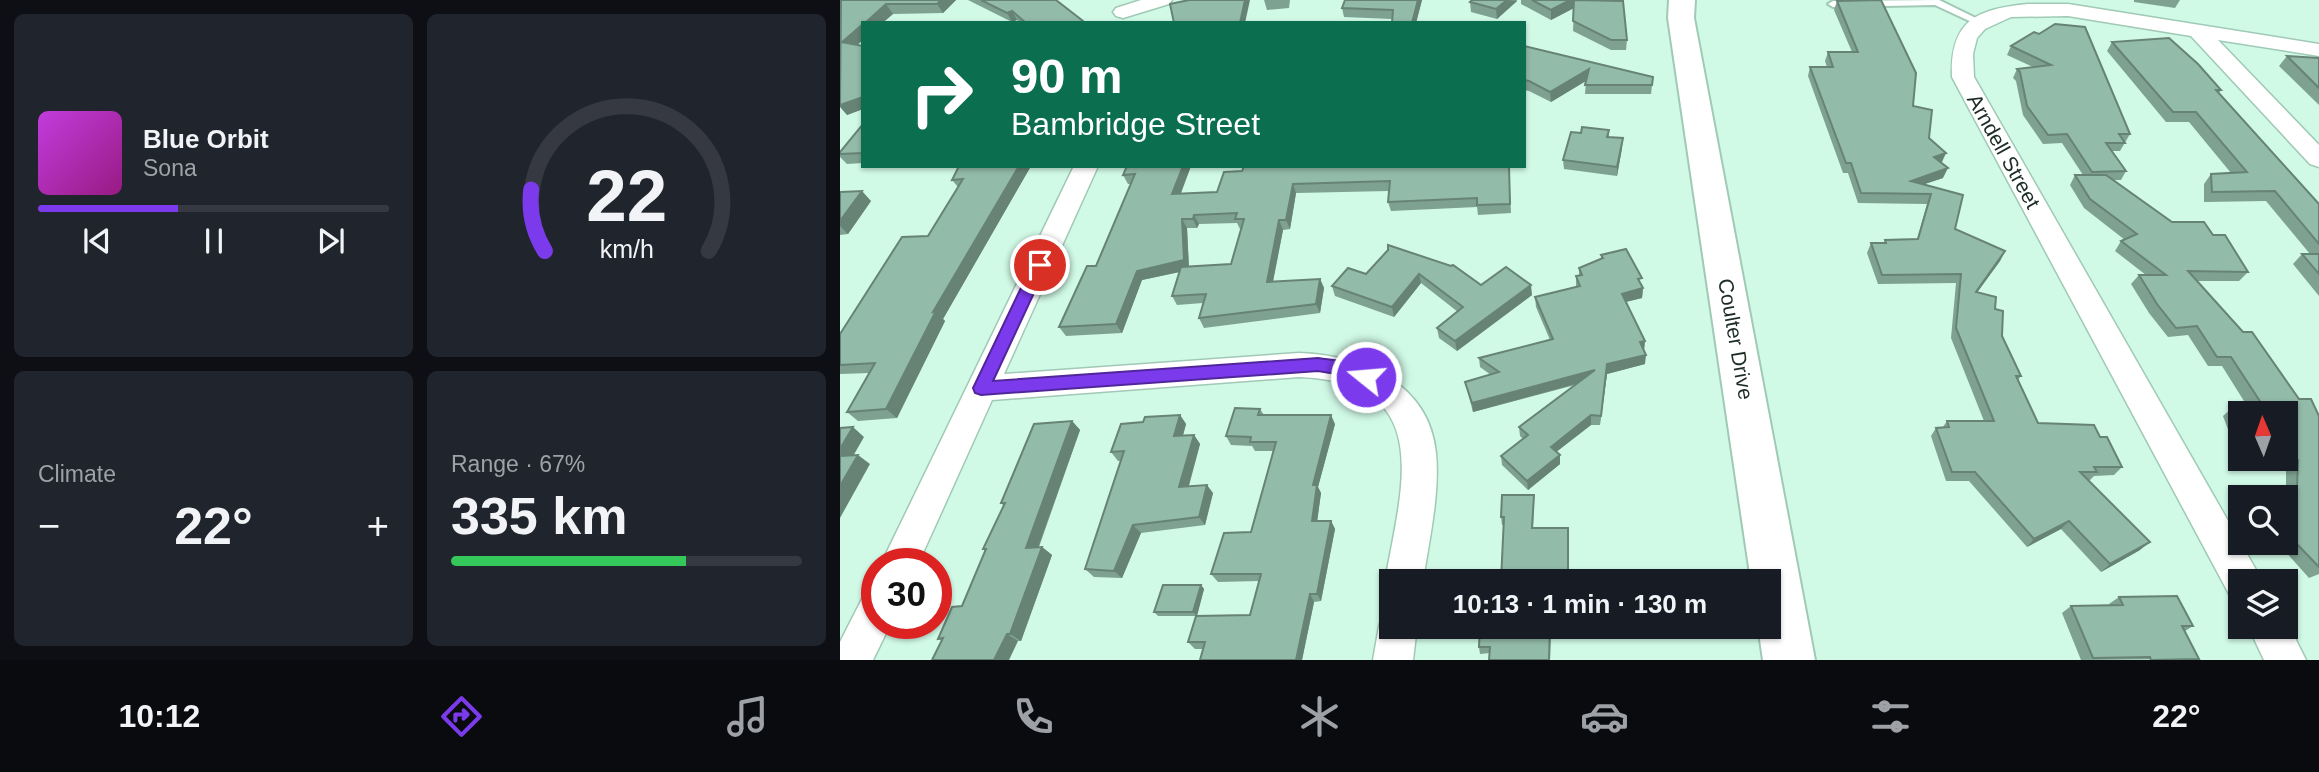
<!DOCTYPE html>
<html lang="en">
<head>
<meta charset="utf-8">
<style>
  :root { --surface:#171b24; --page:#20242c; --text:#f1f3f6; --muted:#9ea1a6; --line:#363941; --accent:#7c3aed }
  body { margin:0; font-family:Arial,sans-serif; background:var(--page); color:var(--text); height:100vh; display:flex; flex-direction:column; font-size:26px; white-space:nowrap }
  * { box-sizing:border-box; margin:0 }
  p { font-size:23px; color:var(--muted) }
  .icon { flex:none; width:38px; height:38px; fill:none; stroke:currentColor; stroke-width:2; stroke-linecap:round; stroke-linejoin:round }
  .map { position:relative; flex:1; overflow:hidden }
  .details { display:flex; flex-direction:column; gap:14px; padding:14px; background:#0d0f14; width:840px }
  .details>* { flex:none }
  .banner { position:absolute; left:21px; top:21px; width:665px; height:147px; border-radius:0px; box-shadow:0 2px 5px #0004; background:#0b6e4f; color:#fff; overflow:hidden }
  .needle { width:46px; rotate:358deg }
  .controls { position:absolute; left:1388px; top:401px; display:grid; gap:14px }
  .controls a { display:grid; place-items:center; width:70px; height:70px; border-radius:0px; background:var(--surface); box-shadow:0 2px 5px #0004; font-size:35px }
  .speed { position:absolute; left:21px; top:548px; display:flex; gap:14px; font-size:35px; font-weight:700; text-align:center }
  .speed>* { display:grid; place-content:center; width:91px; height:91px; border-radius:50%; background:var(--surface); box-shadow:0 2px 5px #0004; line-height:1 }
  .speed .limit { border:10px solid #d22; background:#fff; color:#111 }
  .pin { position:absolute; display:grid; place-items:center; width:60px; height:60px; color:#fff; margin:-30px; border:4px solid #fff; border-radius:50%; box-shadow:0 2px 7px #0007 }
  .me { position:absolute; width:77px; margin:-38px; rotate:287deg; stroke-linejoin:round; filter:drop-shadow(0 0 5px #0008) }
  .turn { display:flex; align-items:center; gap:24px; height:147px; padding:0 35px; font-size:32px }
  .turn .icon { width:91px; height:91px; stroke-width:2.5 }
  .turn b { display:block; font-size:49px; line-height:60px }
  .big { font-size:52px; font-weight:600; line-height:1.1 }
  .details .card { flex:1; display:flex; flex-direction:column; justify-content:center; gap:10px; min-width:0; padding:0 24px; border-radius:10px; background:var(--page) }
  .details .dial { align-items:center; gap:0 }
  .dial svg { height:182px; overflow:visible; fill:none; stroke:var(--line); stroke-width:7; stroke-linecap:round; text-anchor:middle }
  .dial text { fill:var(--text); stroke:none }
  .song { display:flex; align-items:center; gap:21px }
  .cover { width:84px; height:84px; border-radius:10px; background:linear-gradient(135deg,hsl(290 70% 55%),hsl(310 70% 35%)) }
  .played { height:7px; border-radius:4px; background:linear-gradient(90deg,var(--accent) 40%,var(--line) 40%) }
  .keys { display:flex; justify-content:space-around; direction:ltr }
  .heat { display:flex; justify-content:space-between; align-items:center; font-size:38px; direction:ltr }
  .charge { height:10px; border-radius:5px; background:linear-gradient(90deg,#34c759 67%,var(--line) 0) }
  .details .tiles { flex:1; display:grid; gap:14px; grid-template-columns:repeat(2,1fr) }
  .trip { position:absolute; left:539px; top:569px; width:402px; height:70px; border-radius:0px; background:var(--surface); box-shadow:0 2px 5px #0004; font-weight:600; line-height:70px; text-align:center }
  .tabs { display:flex; height:112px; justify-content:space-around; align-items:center; background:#090b0e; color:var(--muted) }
  .tabs .icon { width:49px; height:49px }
  .tabs .selected { color:var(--accent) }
  .tabs b { font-size:32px; color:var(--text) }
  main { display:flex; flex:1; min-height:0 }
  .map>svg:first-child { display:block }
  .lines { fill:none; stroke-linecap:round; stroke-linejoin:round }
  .lane-casing { stroke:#a0c9b6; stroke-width:4 }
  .street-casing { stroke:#a0c9b6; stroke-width:3 }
  .primary-casing { stroke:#a0c9b6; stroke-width:4 }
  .lane { fill:#fff; fill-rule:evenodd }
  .street { fill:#fff; fill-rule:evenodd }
  .primary { fill:#fff; fill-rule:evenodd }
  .wall { fill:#7ea191; fill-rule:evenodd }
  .shaded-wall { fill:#678376 }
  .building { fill:#93bba9; stroke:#678376; stroke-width:2 }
  .route { fill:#7c3aed; stroke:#51269a; stroke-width:2 }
  .labels { text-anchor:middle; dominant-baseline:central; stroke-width:5; stroke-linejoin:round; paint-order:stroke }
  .street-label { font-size:21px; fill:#1d2d26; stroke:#fff }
</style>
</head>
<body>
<main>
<section class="details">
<div class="tiles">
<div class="card">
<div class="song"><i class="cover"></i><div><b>Blue Orbit</b><p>Sona</p></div></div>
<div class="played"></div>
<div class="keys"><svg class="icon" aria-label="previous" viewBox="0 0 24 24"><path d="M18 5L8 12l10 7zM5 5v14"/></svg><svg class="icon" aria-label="pause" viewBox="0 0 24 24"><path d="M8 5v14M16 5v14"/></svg><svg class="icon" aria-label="next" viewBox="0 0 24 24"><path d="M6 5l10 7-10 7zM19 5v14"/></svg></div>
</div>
<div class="card dial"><svg viewBox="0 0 100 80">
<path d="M14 69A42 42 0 1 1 86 69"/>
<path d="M14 69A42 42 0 0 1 8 42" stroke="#7c3aed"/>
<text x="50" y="56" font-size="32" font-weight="700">22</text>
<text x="50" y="72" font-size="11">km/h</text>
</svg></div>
<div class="card"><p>Climate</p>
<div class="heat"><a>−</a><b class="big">22°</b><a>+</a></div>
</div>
<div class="card"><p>Range · 67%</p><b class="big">335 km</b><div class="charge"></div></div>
</div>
</section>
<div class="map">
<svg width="1479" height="660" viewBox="0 0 1479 660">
  <rect width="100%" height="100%" fill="#d0f9e6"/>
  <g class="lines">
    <defs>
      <path id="lane" d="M 1099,0 L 1146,23 L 1138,25 L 1095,5 L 993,7 L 988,4 L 993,1 Z"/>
      <g id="street">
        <path d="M 301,0 L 332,0 L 329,4 L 283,18 L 276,16 L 273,12 L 276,8 Z"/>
        <path d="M 1188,4 L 1228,4 L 1479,44 L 1479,56 L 1378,40 L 1479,145 L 1479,167 L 1470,164 L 1351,36 L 1228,16 L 1171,17 L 1145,29 L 1137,38 L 1133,54 L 1134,77 L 1415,568 L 1421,581 L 1400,581 L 1400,598 L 1389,594 L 1112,77 C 1110,20 1137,9 1188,4 Z"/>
        <path d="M 234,166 L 258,166 L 164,374 L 459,353 C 521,355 589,382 596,453 C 600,495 589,540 583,581 L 551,581 L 551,594 L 545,581 C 562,486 597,382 459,377 L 152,400 L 78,564 L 41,564 Z"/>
        <path d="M 37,591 L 37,623 L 51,623 L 33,660 L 0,660 L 0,642 L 23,597 Z"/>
        <path d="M 551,609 L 551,626 L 577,626 L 573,660 L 533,660 L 539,626 L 544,612 Z"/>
        <path d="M 1446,620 L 1466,660 L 1424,660 L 1408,626 L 1446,626 Z"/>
      </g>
      <path id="primary" d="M 829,0 L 855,0 L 854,18 L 975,660 L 923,660 L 918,626 L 929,626 L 929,581 L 911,581 L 828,18 Z"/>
    </defs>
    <use href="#lane" class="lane-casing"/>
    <use href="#street" class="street-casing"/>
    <use href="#primary" class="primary-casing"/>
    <use href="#lane" class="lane"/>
    <use href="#street" class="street"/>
    <use href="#primary" class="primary"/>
  </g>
  <g class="wall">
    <path d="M 1,0 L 116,0 L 103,13 L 53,14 L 17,45 L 23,46 L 23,109 L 7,115 Z"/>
    <path d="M 128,0 L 216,0 L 244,23 L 180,23 L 177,20 L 172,22 Z"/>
    <path d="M 424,0 L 450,0 L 449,8 L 427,10 Z"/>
    <path d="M 505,0 L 582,0 L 576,23 L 552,23 L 552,19 L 504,17 L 502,8 Z"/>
    <path d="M 632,0 L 677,0 L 677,1 L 657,19 L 631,12 L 630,2 Z"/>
    <path d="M 681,0 L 782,0 L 787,40 L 786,50 L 771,50 L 733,31 L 734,8 L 711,20 L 681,4 Z"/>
    <path d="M 1294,0 L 1340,0 L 1335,8 L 1294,2 Z"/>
    <path d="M 997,1 L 1073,106 L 1102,162 L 1101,163 L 1103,178 L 1084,184 L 1115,229 L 1165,251 L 1160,261 L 1137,292 L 1155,309 L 1162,336 L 1181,376 L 1178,380 L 1198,423 L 1260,437 L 1282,467 L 1274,475 L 1254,476 L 1249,481 L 1300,550 L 1261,572 L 1221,529 L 1187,547 L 1129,481 L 1106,481 L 1091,436 L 1096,428 L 1103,427 L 1107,421 L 1144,421 L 1111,338 L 1116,283 L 1038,284 L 1027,253 L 1031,243 L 1044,243 L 1045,240 L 1077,239 L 1087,204 L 1018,203 L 1008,173 L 1003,173 L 968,76 L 970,67 L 987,67 L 985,61 L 988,52 L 1012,52 L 994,10 Z"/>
    <path d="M 1194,32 L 1290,134 L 1280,151 L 1272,151 L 1286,171 L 1281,180 L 1274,180 L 1332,222 L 1373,235 L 1408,272 L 1399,281 L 1357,281 L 1459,399 L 1479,416 L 1479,574 L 1469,578 L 1443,549 L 1443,542 L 1446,542 L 1446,468 L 1429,466 L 1427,458 L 1446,458 L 1446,413 L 1400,413 L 1400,448 L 1395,448 L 1383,416 L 1393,407 L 1409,409 L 1382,366 L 1368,366 L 1348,335 L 1328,337 L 1309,313 L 1291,284 L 1299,275 L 1306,275 L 1275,251 L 1281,241 L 1285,240 L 1244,208 L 1230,185 L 1235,175 L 1243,175 L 1222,143 L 1203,144 L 1183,115 L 1176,81 L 1173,78 L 1177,69 L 1193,67 L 1167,55 L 1171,46 Z"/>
    <path d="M 1272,42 L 1381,90 L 1379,93 L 1479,204 L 1479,296 L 1453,264 L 1462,254 L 1470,254 L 1426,201 L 1364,202 L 1364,184 L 1371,174 L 1391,173 L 1349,122 L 1326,122 L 1267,51 Z"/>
    <path d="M 684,46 L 813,77 L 811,94 L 745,94 L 746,81 L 711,102 L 689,91 L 684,90 Z"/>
    <path d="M 1447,56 L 1479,58 L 1479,105 L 1439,66 Z"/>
    <path d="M 23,124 L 23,163 L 7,164 L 0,157 L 0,152 Z"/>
    <path d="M 769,130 L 769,137 L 782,148 L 777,176 L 724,169 L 723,160 L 741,133 Z"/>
    <path d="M 119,166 L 191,166 L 103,319 L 105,321 L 57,418 L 18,421 L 7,412 L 30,373 L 0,374 L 0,334 L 88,236 L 118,187 L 112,180 Z"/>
    <path d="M 351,166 L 340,194 L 377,192 L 384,172 L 669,166 L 671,213 L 638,215 L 637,207 L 551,211 L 548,202 L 549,191 L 456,193 L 450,229 L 443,230 L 433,282 L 480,279 L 484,288 L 480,313 L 364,328 L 359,318 L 363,303 L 337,305 L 332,296 L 339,272 L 302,280 L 282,333 L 226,336 L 219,327 L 256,266 L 291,184 L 288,184 L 283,175 ZM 397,223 L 400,229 L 402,228 L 391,264 L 349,267 L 347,228 L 357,228 L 359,224 Z"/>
    <path d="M 0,192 L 31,201 L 8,234 L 0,235 Z"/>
    <path d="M 548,250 L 641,285 L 692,295 L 617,351 L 599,338 L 597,328 L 618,312 L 581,283 L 554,317 L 495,296 L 492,286 L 526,274 Z"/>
    <path d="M 761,255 L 801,285 L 803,288 L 802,298 L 786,302 L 805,341 L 804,350 L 805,364 L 767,374 L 760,425 L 751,425 L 716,452 L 720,464 L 688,490 L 662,465 L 661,456 L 683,439 L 680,436 L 679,427 L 735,385 L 633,412 L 625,382 L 651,375 L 640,367 L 639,358 L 710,340 L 696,307 L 695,297 L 736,287 L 736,276 L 739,276 L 739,268 L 761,259 Z"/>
    <path d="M 420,409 L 424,415 L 495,424 L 478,487 L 481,493 L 477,521 L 491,521 L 495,529 L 481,601 L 474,602 L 462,660 L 360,660 L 363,649 L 355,649 L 348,642 L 356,616 L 318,616 L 314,612 L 361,585 L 364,589 L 357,615 L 410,615 L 419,581 L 378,582 L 371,574 L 411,532 L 433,451 L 415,451 L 412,446 L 391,445 L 386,436 Z"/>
    <path d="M 340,415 L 346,424 L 343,436 L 354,435 L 360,444 L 349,486 L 373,493 L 365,525 L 301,533 L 282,578 L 254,577 L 245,569 L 281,461 L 278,461 L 271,452 L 303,422 Z"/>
    <path d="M 232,421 L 240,430 L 199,547 L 202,547 L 212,555 L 181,641 L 102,641 L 98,639 L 122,606 L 145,551 L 143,549 L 164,506 L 161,503 Z"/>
    <path d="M 694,495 L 694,503 L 693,528 L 728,528 L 729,581 L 661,581 L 664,525 L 662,525 L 661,517 Z"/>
    <path d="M 1279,597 L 1353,626 L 1345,631 L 1359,659 L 1241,660 L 1222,613 L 1231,606 L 1270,605 L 1269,604 Z"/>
    <path d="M 711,626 L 710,660 L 649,660 L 650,653 L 640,654 L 639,647 Z"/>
  </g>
  <g class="shaded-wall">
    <path d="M 101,0 L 116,0 L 103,13 L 97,4 Z"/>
    <path d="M 405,0 L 410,0 L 405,23 L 400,23 Z"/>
    <path d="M 578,0 L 582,0 L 576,23 L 572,23 Z"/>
    <path d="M 667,0 L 677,1 L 657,19 L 656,9 Z"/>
    <path d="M 730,0 L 734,0 L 734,8 L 711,20 L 711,10 Z"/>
    <path d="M 46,4 L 53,14 L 42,23 L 25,23 Z"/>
    <path d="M 172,11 L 177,20 L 172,22 L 167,13 Z"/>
    <path d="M 23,24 L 23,40 L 10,51 L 2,42 Z"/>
    <path d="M 749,69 L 749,79 L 711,102 L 710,92 Z"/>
    <path d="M 23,97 L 23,109 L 7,115 L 0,107 L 0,105 Z"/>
    <path d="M 783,138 L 782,148 L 777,176 L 777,167 Z"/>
    <path d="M 1106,153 L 1102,162 L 1090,166 L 1094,157 Z"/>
    <path d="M 179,166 L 191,166 L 103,319 L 105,321 L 57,418 L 46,409 L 93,312 Z"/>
    <path d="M 343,166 L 351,166 L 337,204 L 332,194 Z"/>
    <path d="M 1108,168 L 1103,178 L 1067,190 L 1071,181 Z"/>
    <path d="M 453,184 L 456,193 L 450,229 L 446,220 Z"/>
    <path d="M 22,191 L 31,201 L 8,234 L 0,226 L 0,221 Z"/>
    <path d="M 354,215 L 359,224 L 357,228 L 353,219 Z"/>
    <path d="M 342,219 L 347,228 L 349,270 L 302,280 L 282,333 L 276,324 L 297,271 Z"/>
    <path d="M 439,220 L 443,230 L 431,291 L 427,282 Z"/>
    <path d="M 1165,251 L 1160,261 L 1131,301 L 1136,292 Z"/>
    <path d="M 579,274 L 581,283 L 554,317 L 552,307 Z"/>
    <path d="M 480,279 L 484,288 L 480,313 L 476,304 Z"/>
    <path d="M 691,285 L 692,295 L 617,351 L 615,341 Z"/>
    <path d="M 803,288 L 802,298 L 781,303 L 782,294 Z"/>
    <path d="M 805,341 L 804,350 L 800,342 Z"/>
    <path d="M 806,355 L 805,364 L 767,374 L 760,425 L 767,364 Z"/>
    <path d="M 755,370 L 754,379 L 633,412 L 632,403 Z"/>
    <path d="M 340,415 L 346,424 L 340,445 L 334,436 Z"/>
    <path d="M 491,415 L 495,424 L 478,487 L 481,493 L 476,530 L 472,521 L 473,485 Z"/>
    <path d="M 751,415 L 751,425 L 711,456 L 711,447 Z"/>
    <path d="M 232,421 L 240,430 L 195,556 L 186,548 Z"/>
    <path d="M 13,427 L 24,437 L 8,465 L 0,459 L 0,449 Z"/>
    <path d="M 354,435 L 360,444 L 346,495 L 339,487 Z"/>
    <path d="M 18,455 L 30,464 L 0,518 L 0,486 Z"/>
    <path d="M 720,455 L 720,464 L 688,490 L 687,481 Z"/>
    <path d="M 367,485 L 373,493 L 365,525 L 359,517 Z"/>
    <path d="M 491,521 L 495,529 L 481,601 L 477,594 Z"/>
    <path d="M 1229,521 L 1221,529 L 1187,547 L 1194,539 Z"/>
    <path d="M 293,525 L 301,533 L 282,578 L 274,571 Z"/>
    <path d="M 1310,542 L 1300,550 L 1261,572 L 1270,564 Z"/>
    <path d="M 202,547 L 212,555 L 181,641 L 170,634 Z"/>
    <path d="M 361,585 L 364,589 L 357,616 L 353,612 Z"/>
    <path d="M 470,594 L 474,602 L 462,660 L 456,660 Z"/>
    <path d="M 167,634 L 178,641 L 169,660 L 154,660 Z"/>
  </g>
  <g class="building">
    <path d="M 1,0 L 101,0 L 97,4 L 46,4 L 25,23 L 23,23 L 23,24 L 2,42 L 23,46 L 23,97 L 0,105 Z"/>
    <path d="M 141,0 L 216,0 L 243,21 L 243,23 L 186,23 L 172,11 L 167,13 Z"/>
    <path d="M 349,0 L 405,0 L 400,23 L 334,23 L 330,4 Z"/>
    <path d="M 505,0 L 578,0 L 572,23 L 552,23 L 553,10 L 502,8 Z"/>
    <path d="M 632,0 L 667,0 L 656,9 L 630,2 Z"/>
    <path d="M 692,0 L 730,0 L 711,10 Z"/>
    <path d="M 734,0 L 783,1 L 787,40 L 771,40 L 733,21 Z"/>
    <path d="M 1041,0 L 1076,73 L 1073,106 L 1092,110 L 1089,138 L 1106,153 L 1094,157 L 1108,168 L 1071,181 L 1123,195 L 1115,229 L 1165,251 L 1136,292 L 1156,297 L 1155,309 L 1163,311 L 1162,336 L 1181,376 L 1176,376 L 1198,423 L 1254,425 L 1260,437 L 1267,437 L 1282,467 L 1254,467 L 1257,472 L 1240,472 L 1310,542 L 1270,564 L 1229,521 L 1194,539 L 1135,472 L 1112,472 L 1096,428 L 1109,427 L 1107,421 L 1154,421 L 1116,328 L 1121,274 L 1042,275 L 1031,243 L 1046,243 L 1045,240 L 1078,239 L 1091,194 L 1021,193 L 1011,163 L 1006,163 L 970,67 L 993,67 L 988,52 L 1018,52 L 997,1 Z"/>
    <path d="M 1215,24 L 1245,27 L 1290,134 L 1279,134 L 1285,143 L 1266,143 L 1286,171 L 1252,172 L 1227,134 L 1208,135 L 1187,106 L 1180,72 L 1177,69 L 1211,65 L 1171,46 L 1194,32 L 1199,34 Z"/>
    <path d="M 1329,38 L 1358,64 L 1381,90 L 1376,90 L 1479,204 L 1479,244 L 1435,191 L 1372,192 L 1371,174 L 1407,172 L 1356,112 L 1333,112 L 1272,42 Z"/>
    <path d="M 684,46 L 813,77 L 812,85 L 745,85 L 749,69 L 710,92 L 689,81 L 684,80 Z"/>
    <path d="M 1447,56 L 1479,58 L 1479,88 Z"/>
    <path d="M 23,124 L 23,153 L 0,154 L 0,152 Z"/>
    <path d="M 742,127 L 769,130 L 767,137 L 783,138 L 777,167 L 723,160 L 731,132 L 741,133 Z"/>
    <path d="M 119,166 L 179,166 L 93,312 L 96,311 L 46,409 L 7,412 L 35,363 L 0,365 L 0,334 L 62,237 L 88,236 L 123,179 L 112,180 Z"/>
    <path d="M 287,166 L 343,166 L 332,194 L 377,192 L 384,172 L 402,171 L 404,166 L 669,166 L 670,204 L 637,205 L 637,198 L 548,202 L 550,181 L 453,184 L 446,220 L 439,220 L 427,282 L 480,279 L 476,304 L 359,318 L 366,294 L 332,296 L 341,267 L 391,264 L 404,219 L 395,219 L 397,213 L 354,215 L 353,219 L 342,219 L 344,260 L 297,271 L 276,324 L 219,327 L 247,266 L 256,266 L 295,174 L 283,175 Z"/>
    <path d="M 1235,175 L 1266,175 L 1332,222 L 1364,222 L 1373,235 L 1385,235 L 1408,272 L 1348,271 L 1403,332 L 1412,332 L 1459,399 L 1471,399 L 1479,416 L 1479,567 L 1455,542 L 1458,460 L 1446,458 L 1446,413 L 1400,413 L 1400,425 L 1393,407 L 1427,412 L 1391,357 L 1377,357 L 1357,326 L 1336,328 L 1317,304 L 1299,275 L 1326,275 L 1281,241 L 1297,234 L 1250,199 Z"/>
    <path d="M 22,191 L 0,221 L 0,192 Z"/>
    <path d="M 548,245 L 611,266 L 613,265 L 641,285 L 666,267 L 691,285 L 615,341 L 597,328 L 623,307 L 579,274 L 552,307 L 492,286 L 508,268 L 526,274 L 548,250 Z"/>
    <path d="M 786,249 L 802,278 L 798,279 L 803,288 L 782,294 L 805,341 L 800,342 L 806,355 L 767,364 L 761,416 L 751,415 L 711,447 L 720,455 L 687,481 L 661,456 L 688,435 L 679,427 L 755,370 L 632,403 L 625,382 L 659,372 L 639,358 L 713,339 L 695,297 L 740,286 L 736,276 L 742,275 L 739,268 L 763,258 L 761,255 Z"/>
    <path d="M 1462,254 L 1479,254 L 1479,274 Z"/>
    <path d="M 395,408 L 420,409 L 418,415 L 491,415 L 473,485 L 477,485 L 472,521 L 491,521 L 477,594 L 470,594 L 456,660 L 360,660 L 365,642 L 348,642 L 356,616 L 410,615 L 421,574 L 371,574 L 384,533 L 411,532 L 436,442 L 410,442 L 411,437 L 386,436 Z"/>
    <path d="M 340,415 L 334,436 L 354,435 L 339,487 L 367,485 L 359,517 L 293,525 L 274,571 L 245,569 L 284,451 L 271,452 L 281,424 L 303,422 L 305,417 Z"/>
    <path d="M 232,421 L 186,548 L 202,547 L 170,634 L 167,634 L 154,660 L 92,660 L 103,638 L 98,639 L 112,607 L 122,606 L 146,549 L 143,549 L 165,503 L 161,503 L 194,424 Z"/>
    <path d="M 13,427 L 0,449 L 0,428 Z"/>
    <path d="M 18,455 L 0,486 L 0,456 Z"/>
    <path d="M 662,495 L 694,495 L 692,528 L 728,528 L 728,577 L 712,577 L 712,581 L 661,581 L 664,517 L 661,517 Z"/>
    <path d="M 323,585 L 361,585 L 353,612 L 314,612 Z"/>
    <path d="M 1337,596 L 1353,626 L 1342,626 L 1359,659 L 1311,660 L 1310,657 L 1253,658 L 1231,606 L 1283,605 L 1279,597 Z"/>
    <path d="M 640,626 L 710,626 L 709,660 L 649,660 L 650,647 L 639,647 Z"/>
  </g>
  <path class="route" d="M 200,260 L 207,265 L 153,381 L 478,358 C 495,361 524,361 534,377 L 532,382 L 526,384 L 508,376 L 478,371 L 141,395 L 135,393 L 133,388 L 192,265 Z"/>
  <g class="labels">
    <g class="street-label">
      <text transform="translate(1164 151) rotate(61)">Arndell Street</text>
      <text transform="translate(896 339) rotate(80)">Coulter Drive</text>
    </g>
  </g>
</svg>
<div class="controls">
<a><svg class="needle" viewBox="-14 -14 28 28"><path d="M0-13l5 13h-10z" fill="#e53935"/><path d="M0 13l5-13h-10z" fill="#9ea1a6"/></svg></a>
<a><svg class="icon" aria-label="search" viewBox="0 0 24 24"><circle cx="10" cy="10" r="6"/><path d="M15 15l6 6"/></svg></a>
<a><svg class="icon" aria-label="layers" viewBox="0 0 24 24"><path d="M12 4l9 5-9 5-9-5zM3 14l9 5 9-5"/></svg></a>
</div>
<div class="speed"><div class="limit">30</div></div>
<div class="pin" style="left:200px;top:265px;background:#d93025"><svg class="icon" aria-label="arrive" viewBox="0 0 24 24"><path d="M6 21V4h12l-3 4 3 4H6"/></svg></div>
<svg class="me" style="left:526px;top:377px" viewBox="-20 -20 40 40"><circle r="17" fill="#7c3aed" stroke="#fff" stroke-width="3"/><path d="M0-11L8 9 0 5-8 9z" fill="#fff"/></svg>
<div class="trip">10:13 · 1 min · 130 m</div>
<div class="banner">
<div class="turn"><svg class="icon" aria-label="right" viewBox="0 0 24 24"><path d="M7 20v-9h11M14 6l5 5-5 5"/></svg><div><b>90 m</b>Bambridge Street</div></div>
</div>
</div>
</main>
<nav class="tabs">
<b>10:12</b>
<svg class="icon selected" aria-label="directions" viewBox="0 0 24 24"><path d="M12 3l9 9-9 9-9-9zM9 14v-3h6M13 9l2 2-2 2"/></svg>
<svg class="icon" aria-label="music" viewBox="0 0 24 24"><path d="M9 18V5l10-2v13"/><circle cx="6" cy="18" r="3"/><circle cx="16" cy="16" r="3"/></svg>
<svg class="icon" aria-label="phone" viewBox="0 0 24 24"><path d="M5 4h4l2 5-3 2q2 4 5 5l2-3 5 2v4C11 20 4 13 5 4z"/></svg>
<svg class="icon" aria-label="climate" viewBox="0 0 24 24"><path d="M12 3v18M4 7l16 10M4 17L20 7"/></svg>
<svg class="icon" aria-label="car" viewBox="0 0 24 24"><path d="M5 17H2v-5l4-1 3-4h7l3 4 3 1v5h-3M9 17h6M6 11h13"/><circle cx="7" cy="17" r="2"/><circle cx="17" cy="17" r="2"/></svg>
<svg class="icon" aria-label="filters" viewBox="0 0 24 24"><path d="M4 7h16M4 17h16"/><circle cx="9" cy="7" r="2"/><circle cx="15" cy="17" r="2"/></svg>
<b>22°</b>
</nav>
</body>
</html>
